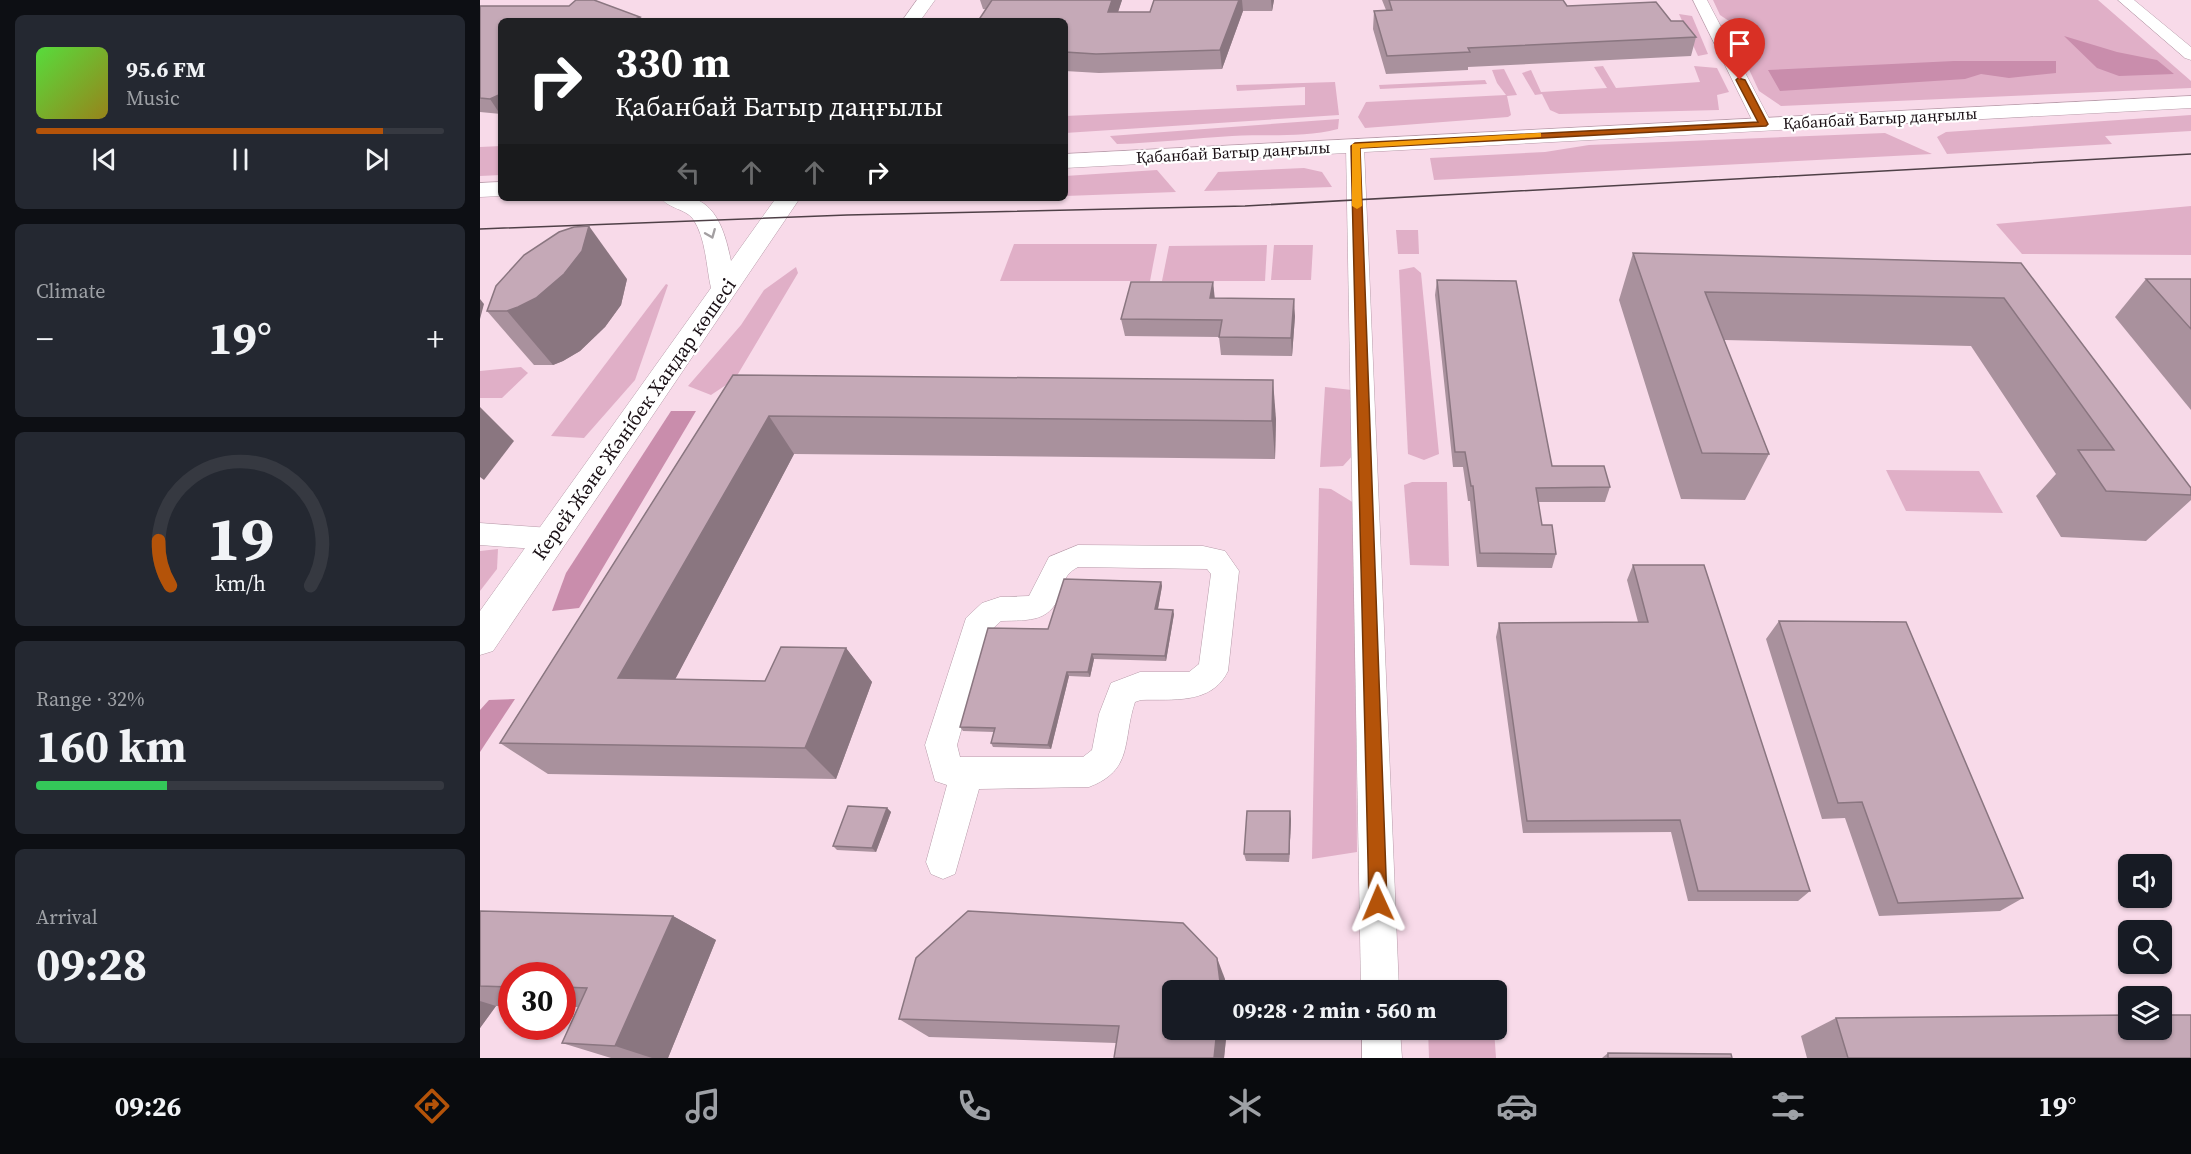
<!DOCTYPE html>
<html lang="en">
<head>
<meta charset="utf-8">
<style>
  :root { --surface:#171b24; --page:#242831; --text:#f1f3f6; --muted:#9ea1a6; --line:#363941; --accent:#b45309 }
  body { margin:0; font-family:"Source Serif 4",serif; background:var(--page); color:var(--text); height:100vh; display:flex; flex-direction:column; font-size:22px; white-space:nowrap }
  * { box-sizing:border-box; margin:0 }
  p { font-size:20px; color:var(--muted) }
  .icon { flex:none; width:33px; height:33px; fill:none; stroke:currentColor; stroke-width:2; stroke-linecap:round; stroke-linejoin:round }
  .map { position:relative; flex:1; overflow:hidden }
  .details { display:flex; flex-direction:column; gap:15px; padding:15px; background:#0d0f14; width:480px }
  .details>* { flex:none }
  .guide { position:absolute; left:18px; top:18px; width:570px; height:183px; border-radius:9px; box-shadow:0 2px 4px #0004; background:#202124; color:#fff; overflow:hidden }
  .controls { position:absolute; left:1638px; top:854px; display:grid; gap:12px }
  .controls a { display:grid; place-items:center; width:54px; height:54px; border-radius:9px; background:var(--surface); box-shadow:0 2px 4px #0004; font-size:30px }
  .speed { position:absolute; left:18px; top:962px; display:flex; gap:12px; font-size:30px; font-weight:700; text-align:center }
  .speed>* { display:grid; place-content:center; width:78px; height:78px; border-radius:50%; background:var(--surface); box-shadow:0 2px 4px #0004; line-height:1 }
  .speed .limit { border:9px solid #d22; background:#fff; color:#111 }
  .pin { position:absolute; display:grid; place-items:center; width:51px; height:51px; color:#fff; margin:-62px -26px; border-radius:50% 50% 50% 0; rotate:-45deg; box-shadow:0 0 6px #0007 }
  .pin .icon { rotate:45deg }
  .me { position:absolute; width:66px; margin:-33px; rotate:359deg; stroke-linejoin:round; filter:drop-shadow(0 0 4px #0008) }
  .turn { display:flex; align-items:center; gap:21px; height:126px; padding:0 18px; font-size:27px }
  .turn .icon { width:78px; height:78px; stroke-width:2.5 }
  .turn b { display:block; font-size:42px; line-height:51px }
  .lanes { display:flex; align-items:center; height:57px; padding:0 18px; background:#0003; justify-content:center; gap:30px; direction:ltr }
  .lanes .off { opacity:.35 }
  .big { font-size:45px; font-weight:700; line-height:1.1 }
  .details .widget { flex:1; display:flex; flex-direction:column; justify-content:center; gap:9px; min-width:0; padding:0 21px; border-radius:9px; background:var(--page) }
  .details .dial { align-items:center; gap:0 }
  .dial svg { height:156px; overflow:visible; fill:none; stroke:var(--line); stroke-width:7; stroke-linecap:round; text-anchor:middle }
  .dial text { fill:var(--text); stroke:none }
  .song { display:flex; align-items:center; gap:18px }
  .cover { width:72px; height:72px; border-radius:9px; background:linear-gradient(135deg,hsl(110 70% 55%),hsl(50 70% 35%)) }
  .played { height:6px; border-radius:3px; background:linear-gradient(90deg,var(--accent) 85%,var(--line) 85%) }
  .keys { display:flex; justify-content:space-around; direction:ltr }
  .heat { display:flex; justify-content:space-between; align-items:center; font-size:33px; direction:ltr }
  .charge { height:9px; border-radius:4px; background:linear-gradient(90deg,#34c759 32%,var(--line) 0) }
  .trip { position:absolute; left:682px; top:980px; width:345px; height:60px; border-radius:9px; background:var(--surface); box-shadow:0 2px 4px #0004; font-weight:700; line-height:60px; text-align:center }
  .menu { display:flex; height:96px; justify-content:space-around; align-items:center; background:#090b0e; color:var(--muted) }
  .menu .icon { width:42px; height:42px }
  .menu .on { color:var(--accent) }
  .menu b { font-size:27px; color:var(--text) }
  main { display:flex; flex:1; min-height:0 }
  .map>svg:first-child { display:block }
  .green { fill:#e0afc7 }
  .forest { fill:#c98dac }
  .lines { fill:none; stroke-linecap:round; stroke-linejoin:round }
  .minor-casing { stroke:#b79ba9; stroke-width:1 }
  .major-casing { stroke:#b79ba9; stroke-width:1 }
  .minor { fill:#fff; fill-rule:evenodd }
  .major { fill:#fff; fill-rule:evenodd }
  .tram { stroke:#4f4047; stroke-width:1.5 }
  .wall { fill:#a9919d }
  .shaded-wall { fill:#8a7680 }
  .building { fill:#c5a9b7; stroke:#8a7680; stroke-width:1.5 }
  .oneway { stroke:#a39fa1 }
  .route { fill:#b45309; stroke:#753606; stroke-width:1.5 }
  .slow { fill:#f59e0b }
  .labels { text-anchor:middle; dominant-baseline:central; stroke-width:4.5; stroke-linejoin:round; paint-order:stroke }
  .far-street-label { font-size:16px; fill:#1a1015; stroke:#fff }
  .street-label { font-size:20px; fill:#1a1015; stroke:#fff }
</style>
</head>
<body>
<main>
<section class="details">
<div class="widget">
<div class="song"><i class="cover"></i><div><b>95.6 FM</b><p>Music</p></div></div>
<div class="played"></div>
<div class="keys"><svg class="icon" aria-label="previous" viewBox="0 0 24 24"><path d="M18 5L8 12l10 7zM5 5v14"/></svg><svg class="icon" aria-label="pause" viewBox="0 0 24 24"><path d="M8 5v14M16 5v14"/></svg><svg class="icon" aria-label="next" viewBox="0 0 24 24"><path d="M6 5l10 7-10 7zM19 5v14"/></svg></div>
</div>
<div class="widget"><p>Climate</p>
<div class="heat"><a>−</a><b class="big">19°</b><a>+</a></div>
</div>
<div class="widget dial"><svg viewBox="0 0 100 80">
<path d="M14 69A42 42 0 1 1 86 69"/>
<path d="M14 69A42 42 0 0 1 8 46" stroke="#b45309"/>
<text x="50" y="56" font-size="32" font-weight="700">19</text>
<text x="50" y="72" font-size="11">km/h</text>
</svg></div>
<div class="widget"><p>Range · 32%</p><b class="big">160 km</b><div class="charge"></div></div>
<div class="widget"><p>Arrival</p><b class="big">09:28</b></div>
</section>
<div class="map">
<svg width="1711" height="1058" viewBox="0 0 1711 1058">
  <rect width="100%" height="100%" fill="#f8dae9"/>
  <g class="green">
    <path d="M 1233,0 L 1618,0 L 1711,81 L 1711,88 L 1301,106 L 1279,91 L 1266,63 L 1269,58 L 1249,21 L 1240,15 Z"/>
    <path d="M 1199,14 L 1212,16 L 1228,54 L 1218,56 Z"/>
    <path d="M 1123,66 L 1136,88 L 1220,82 L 1214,66 L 1237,68 L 1249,92 L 1237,95 L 1239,110 L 1079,114 L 1070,110 L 1062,94 L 1055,95 L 1042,73 L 1051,70 L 1061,92 L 1127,88 L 1114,67 Z"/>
    <path d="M 1024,69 L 1037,95 L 1027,96 L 1031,115 L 1028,117 L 885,128 L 878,117 L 886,102 L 1026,95 L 1017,83 L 1012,70 Z"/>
    <path d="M 1005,80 L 1007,84 L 900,89 L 899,85 Z"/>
    <path d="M 855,82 L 859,115 L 585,133 L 585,116 L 825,105 L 825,87 L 757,91 L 756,85 Z"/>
    <path d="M 1711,115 L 1711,131 L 1625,136 L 1632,144 L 1467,154 L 1457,137 L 1466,132 Z"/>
    <path d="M 859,119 L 858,129 C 823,138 789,134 752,136 C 714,138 676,143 637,144 L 630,136 Z"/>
    <path d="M 1405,133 L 1452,154 L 954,180 L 950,158 L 1065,152 L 1109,145 Z"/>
    <path d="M 21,146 L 21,175 L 0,176 L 0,147 Z"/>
    <path d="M 824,168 L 842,172 L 852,187 L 724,191 L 738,172 Z"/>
    <path d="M 677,170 L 696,192 L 585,196 L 585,176 Z"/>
    <path d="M 1711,206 L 1711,255 L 1542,254 L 1516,224 Z"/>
    <path d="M 916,230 L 938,230 L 939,254 L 918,254 Z"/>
    <path d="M 534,244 L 677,244 L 670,281 L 520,281 Z"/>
    <path d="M 787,245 L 785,281 L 682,281 L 689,246 Z"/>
    <path d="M 794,245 L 833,245 L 831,280 L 791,280 Z"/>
    <path d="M 316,267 L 318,273 L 255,379 L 231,395 L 208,386 L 261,325 L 284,290 Z"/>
    <path d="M 934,267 L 941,273 L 959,454 L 944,460 L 928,454 L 919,270 Z"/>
    <path d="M 186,284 L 188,285 L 155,380 L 104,438 L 71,436 Z"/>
    <path d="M 41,367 L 48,373 L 22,398 L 0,398 L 0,371 Z"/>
    <path d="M 845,387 L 872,390 L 875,453 L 863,466 L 840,467 Z"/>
    <path d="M 1406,470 L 1499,471 L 1523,513 L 1426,511 Z"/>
    <path d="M 932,482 L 967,482 L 969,566 L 930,565 L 924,485 Z"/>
    <path d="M 839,488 L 851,489 L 874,503 L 877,852 L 832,859 Z"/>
    <path d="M 18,549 L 17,569 L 0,591 L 0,551 Z"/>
    <path d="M 948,1029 L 1014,1029 L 1016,1058 L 949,1058 Z"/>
  </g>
  <g class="forest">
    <path d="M 1584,36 L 1637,52 L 1677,60 L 1694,74 L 1639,76 L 1617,68 Z"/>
    <path d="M 1474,61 L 1576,61 L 1576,73 L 1529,78 L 1501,74 L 1485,79 L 1300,91 L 1288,70 Z"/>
    <path d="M 191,411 L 216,411 L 99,608 L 72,611 L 86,573 Z"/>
    <path d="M 35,699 L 0,752 L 0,710 L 9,700 Z"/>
  </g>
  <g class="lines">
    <defs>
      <g id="minor">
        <path d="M 1213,0 L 1227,0 L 1292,124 L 1289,128 L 1277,128 L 1274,124 Z"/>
        <path d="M 1638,0 L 1654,0 L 1711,47 L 1711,60 L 1705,58 Z"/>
        <path d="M 875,141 L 881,142 L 884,146 L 919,990 L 881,990 L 866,146 L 869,142 Z"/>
        <path d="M 0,523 L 70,528 L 80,531 L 84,539 L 80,547 L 70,550 L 0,545 Z"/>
        <path d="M 598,545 L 723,546 L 745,551 L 759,571 L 748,671 C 732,705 692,699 661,700 L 655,702 C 642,741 654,770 609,787 L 499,789 L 475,874 L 463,879 L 451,874 L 446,862 L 467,785 L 455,781 L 445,745 L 486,618 L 502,603 L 520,597 L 549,596 L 569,557 ZM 598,567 L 727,569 L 731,574 L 719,664 L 709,672 L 660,672 L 631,683 L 619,714 L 612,750 L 603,757 L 480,757 L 477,745 L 509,632 L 521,621 C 550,620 572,623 582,589 C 585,578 587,573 598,567 Z"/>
        <path d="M 882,1029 L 920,1029 L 922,1058 L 882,1058 Z"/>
      </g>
      <g id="major">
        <path d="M 437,0 L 455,0 L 440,21 L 422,21 Z"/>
        <path d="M 1711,96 L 1711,108 L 585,168 L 585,154 Z"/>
        <path d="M 21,182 L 21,196 L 0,197 L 0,183 Z"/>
        <path d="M 181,198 C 190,198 201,196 210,198 C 238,203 246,237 251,261 L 296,198 L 320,198 L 13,651 L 0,655 L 0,611 L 231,288 C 226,266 226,238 213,219 C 206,209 189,209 181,198 Z"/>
      </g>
    </defs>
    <use href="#minor" class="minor-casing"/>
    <use href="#major" class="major-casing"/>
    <use href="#minor" class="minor"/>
    <use href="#major" class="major"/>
    <path class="tram" d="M 0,229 L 367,215 L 765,206 L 1711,154"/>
  </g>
  <g class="wall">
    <path d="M 500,0 L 642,0 L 638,12 L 670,12 L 674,0 L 794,0 L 792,11 L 763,11 L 742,69 L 619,73 L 585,71 L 585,21 L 503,9 Z"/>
    <path d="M 902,0 L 1015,0 L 1087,6 L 1191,21 L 1216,37 L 1211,56 L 988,67 L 988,70 L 906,74 L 893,29 L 894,11 L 906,10 Z"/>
    <path d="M 0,6 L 160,17 L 163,21 L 21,21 L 21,114 L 0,112 Z"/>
    <path d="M 1153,253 L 1541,263 L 1711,488 L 1711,500 L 1666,541 L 1581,537 L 1556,496 L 1576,474 L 1491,346 L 1244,340 L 1289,454 L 1265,500 L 1201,499 L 1139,300 Z"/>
    <path d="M 147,279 L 141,305 L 125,327 L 100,351 L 83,361 L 73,365 L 54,365 L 7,311 Z"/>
    <path d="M 1666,279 L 1711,279 L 1711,410 L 1635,317 Z"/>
    <path d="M 957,280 L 1072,466 L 1130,487 L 1125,502 L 1058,502 L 1062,525 L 1076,554 L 1072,568 L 997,567 L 990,501 L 988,501 L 983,467 L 973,467 L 955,295 Z"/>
    <path d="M 733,282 L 734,298 L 815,316 L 812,356 L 741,355 L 739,337 L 645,336 L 641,319 Z"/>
    <path d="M 253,375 L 796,419 L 795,459 L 314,454 L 195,679 L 285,681 L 366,648 L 392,682 L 356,779 L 68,774 L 20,743 Z"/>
    <path d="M 1153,565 L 1330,891 L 1318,901 L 1208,901 L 1191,832 L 1043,833 L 1016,637 L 1019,623 L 1158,622 L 1147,580 Z"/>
    <path d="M 681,582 L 682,586 L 678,609 L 694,614 L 686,661 L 614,659 L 610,677 L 589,676 L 571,749 L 513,747 L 511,743 L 514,732 L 483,731 L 480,727 L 568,629 Z"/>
    <path d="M 1299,621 L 1543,898 L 1520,911 L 1399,916 L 1365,818 L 1342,819 L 1286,639 Z"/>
    <path d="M 407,808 L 411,812 L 396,852 L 357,850 L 353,846 Z"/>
    <path d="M 811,819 L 809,862 L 766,861 L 764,854 Z"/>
    <path d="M 0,911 L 193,916 L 236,940 L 188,1058 L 131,1058 L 82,1043 L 98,1007 L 82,1007 L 82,975 L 32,975 L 32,1006 L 16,1006 L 0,1028 Z"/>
    <path d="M 745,979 L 693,1029 L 747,1029 L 744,1058 L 636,1043 L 449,1037 L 419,1019 Z"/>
    <path d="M 1356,1018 L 1711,1058 L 1327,1058 L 1321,1036 Z"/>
    <path d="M 1128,1053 L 1252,1058 L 1122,1058 Z"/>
  </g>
  <g class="shaded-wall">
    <path d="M 632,0 L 642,0 L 632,30 L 628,12 Z"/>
    <path d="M 759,0 L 762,0 L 763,11 L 742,69 L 740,50 Z"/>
    <path d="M 791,0 L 794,0 L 792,11 Z"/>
    <path d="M 160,17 L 163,21 L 151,21 Z"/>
    <path d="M 21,94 L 21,114 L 20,114 L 10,99 Z"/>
    <path d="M 109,226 L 147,279 L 141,305 L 125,327 L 100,351 L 83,361 L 73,365 L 27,311 Z"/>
    <path d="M 733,282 L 735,300 L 730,298 Z"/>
    <path d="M 0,299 L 4,304 L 0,319 Z"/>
    <path d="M 814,299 L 815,316 L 812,356 L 811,338 Z"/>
    <path d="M 793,380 L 796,419 L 795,459 L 792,421 Z"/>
    <path d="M 0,407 L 34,441 L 4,480 L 0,477 Z"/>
    <path d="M 289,416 L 314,454 L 178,712 L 138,678 Z"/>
    <path d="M 681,582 L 682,586 L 677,614 L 675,609 Z"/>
    <path d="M 693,610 L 694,614 L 686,661 L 685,656 Z"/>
    <path d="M 366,648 L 392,682 L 356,779 L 325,748 Z"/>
    <path d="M 612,654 L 614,659 L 610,677 L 608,672 Z"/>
    <path d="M 587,672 L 589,676 L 571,749 L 568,745 Z"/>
    <path d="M 407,808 L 411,812 L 396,852 L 392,848 Z"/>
    <path d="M 810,811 L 811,819 L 809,862 L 809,854 Z"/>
    <path d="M 193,916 L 236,940 L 188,1058 L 172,1058 L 135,1046 Z"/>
    <path d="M 737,958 L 745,979 L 746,990 L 741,990 Z"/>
    <path d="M 0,1001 L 16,1006 L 0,1028 Z"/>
    <path d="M 737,1029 L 747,1029 L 744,1058 L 734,1058 Z"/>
  </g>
  <g class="building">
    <path d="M 96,0 L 114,0 L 160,17 L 151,21 L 21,21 L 21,94 L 10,99 L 0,98 L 0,6 L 89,6 Z"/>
    <path d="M 512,0 L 632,0 L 628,12 L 670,12 L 674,0 L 759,0 L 740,50 L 616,54 L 585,52 L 585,21 L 498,21 Z"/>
    <path d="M 909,0 L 1083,0 L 1087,6 L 1176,2 L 1191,21 L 1203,21 L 1216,37 L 988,48 L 990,52 L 907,56 L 894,11 L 912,10 Z"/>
    <path d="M 109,226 L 102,251 L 84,274 L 56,298 L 38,307 L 27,311 L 7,311 L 16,286 L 44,255 L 79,232 L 94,227 Z"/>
    <path d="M 1153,253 L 1541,263 L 1711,488 L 1711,495 L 1626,491 L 1598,450 L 1634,450 L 1524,298 L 1225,292 L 1289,454 L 1222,453 Z"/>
    <path d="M 1666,279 L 1711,279 L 1711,329 Z"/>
    <path d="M 957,280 L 1036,281 L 1072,466 L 1124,466 L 1130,487 L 1056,488 L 1062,525 L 1072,525 L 1076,554 L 1000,553 L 993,486 L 991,486 L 985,452 L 975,452 Z"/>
    <path d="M 651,282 L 733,282 L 730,298 L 814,299 L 811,338 L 739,337 L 742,320 L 641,319 Z"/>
    <path d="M 253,375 L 793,380 L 792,421 L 289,416 L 138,678 L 285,681 L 301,647 L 366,648 L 325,748 L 20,743 Z"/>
    <path d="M 1153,565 L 1224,565 L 1330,891 L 1218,891 L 1200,820 L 1047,821 L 1019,623 L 1168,622 Z"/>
    <path d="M 584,579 L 681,582 L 675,609 L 693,610 L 685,656 L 612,654 L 608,672 L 587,672 L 568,745 L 511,743 L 515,728 L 480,727 L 508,628 L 568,629 Z"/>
    <path d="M 1299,621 L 1426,622 L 1543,898 L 1418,903 L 1382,802 L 1358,803 Z"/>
    <path d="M 368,806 L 407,808 L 392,848 L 353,846 Z"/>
    <path d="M 767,811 L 810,811 L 809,854 L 764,854 Z"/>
    <path d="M 0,911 L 193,916 L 135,1046 L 82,1043 L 107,988 L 82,987 L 82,975 L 32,975 L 32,987 L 0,986 Z"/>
    <path d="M 488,911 L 703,923 L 737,958 L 741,990 L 693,990 L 693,1029 L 737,1029 L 734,1058 L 634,1058 L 639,1026 L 419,1019 L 436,958 Z"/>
    <path d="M 1648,1015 L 1648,1029 L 1682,1029 L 1682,1015 L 1711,1015 L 1711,1058 L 1368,1058 L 1356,1018 Z"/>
    <path d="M 1128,1053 L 1251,1054 L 1252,1058 L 1128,1058 Z"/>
  </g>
  <defs><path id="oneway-chevron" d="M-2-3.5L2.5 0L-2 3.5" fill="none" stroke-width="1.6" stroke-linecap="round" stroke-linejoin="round" transform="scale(1.5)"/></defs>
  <use class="oneway" href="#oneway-chevron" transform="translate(231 234) rotate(68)"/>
  <path class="route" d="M 1258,78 L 1265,80 L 1288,124 L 1286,126 L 880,148 L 907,903 L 904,909 L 898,912 L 891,909 L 889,903 L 871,146 L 875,143 L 1278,122 L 1256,80 Z"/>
  <path class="slow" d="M 1058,133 L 1061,133 L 1061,137 L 880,148 L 882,206 L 877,209 L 872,206 L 872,144 Z"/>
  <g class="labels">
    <g class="far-street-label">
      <text transform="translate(1400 118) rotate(-3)">Қабанбай Батыр даңғылы</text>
      <text transform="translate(753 152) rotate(-3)">Қабанбай Батыр даңғылы</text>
    </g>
    <g class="street-label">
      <text transform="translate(154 419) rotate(-55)">Керей Және Жәнібек Хандар көшесі</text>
    </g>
  </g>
</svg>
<div class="controls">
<a><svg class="icon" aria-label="sound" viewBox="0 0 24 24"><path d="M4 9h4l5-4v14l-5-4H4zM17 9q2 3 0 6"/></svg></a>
<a><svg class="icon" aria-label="search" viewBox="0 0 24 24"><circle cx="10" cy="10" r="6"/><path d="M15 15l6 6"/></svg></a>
<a><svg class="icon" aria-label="layers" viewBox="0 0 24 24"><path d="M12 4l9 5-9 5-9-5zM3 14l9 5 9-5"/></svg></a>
</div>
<div class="speed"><div class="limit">30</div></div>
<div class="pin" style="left:1260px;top:80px;background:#d93025"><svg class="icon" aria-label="arrive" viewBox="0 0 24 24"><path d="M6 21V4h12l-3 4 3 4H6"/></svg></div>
<svg class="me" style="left:898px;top:903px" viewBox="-20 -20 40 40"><path d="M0-17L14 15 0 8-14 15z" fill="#b45309" stroke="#fff" stroke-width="4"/></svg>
<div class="trip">09:28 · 2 min · 560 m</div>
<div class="guide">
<div class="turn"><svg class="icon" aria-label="right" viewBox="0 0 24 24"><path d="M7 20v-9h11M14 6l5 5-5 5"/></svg><div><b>330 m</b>Қабанбай Батыр даңғылы</div></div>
<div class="lanes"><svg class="icon off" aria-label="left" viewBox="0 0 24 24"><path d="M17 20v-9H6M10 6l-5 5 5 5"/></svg><svg class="icon off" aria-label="ahead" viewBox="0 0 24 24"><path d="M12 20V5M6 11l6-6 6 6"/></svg><svg class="icon off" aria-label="ahead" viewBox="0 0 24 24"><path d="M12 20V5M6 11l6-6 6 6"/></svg><svg class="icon" aria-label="right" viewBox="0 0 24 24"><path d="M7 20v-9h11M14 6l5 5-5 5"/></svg></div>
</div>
</div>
</main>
<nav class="menu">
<b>09:26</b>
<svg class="icon on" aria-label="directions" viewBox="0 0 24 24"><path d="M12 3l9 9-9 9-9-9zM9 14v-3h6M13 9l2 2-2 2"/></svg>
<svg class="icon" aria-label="music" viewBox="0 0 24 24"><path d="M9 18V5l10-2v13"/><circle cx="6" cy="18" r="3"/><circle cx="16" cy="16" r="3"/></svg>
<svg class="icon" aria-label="phone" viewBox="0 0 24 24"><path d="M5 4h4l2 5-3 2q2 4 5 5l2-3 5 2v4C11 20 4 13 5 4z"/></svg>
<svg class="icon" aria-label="climate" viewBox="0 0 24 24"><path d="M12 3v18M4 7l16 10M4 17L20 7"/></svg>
<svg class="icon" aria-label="car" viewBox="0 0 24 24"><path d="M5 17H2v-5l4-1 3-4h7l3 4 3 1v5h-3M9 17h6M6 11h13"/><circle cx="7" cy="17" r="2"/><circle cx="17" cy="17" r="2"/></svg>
<svg class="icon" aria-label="filters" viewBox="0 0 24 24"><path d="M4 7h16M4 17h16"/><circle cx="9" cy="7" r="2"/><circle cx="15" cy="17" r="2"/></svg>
<b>19°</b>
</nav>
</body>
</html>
